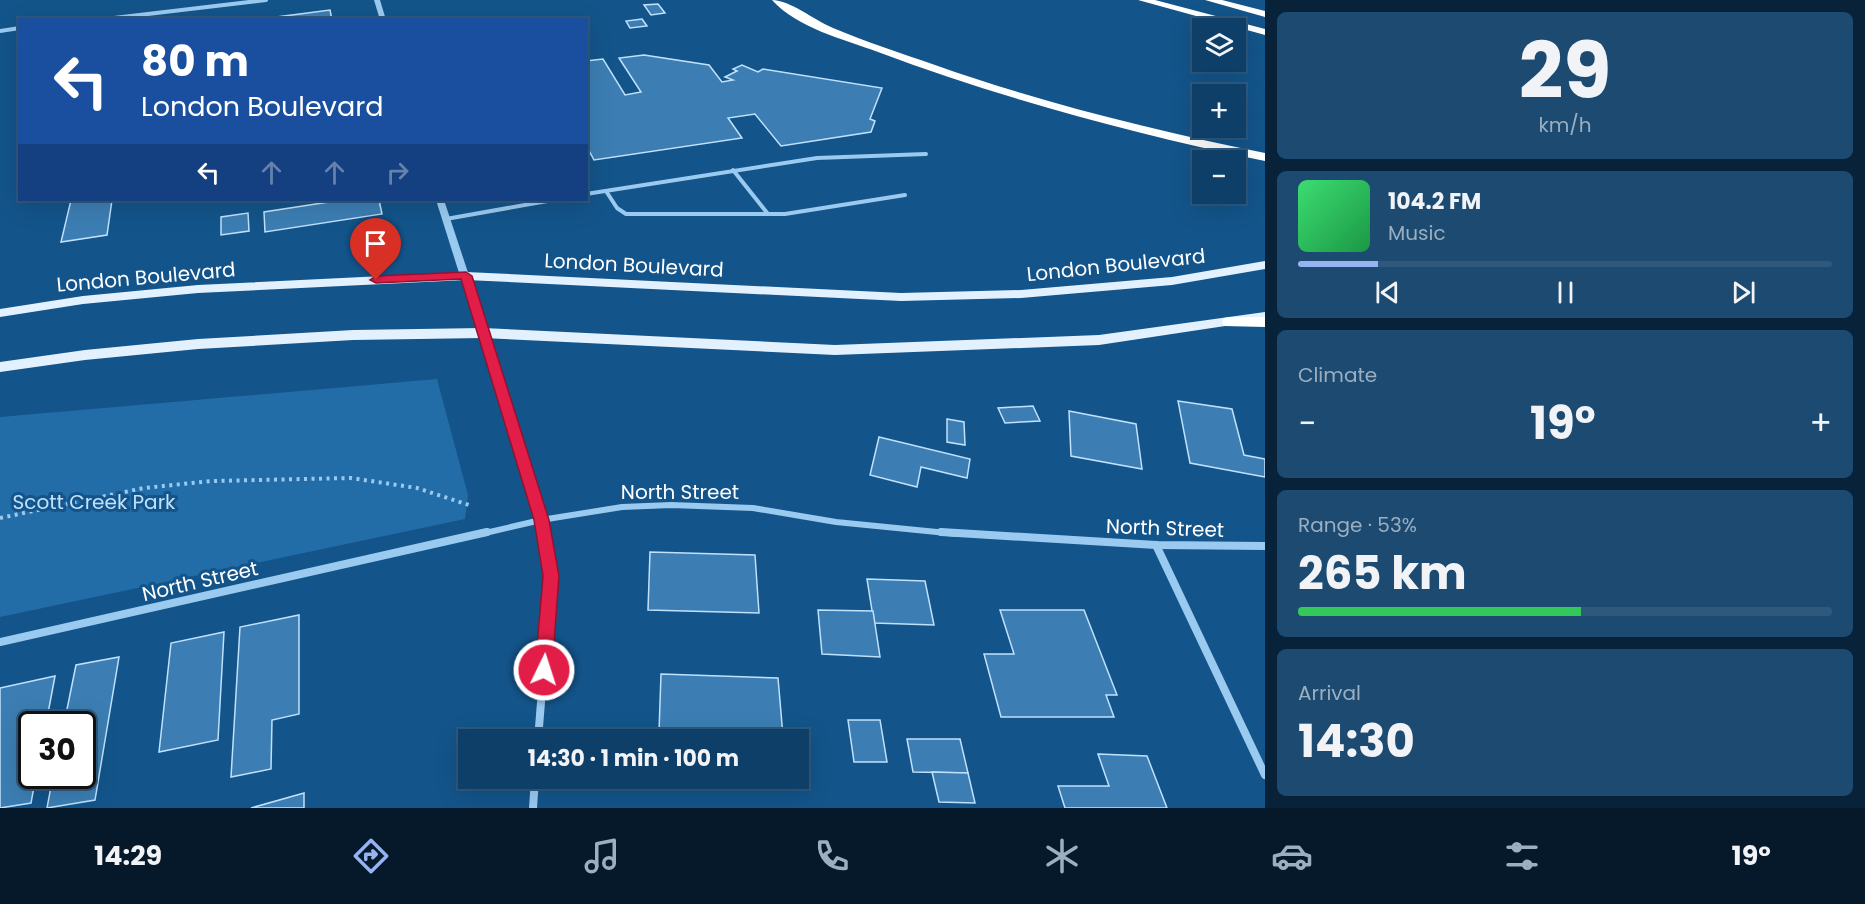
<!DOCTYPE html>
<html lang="en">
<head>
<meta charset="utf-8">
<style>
  :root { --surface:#0e3f68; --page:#1c4a71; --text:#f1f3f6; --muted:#9bafc0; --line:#2e587c; --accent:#95b2f1 }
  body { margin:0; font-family:Poppins,sans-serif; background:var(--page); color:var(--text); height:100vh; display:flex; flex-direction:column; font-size:22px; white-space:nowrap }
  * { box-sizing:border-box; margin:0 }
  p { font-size:20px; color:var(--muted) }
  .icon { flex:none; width:33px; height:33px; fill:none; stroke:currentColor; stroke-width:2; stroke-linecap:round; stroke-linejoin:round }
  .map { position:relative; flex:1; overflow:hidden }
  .details { display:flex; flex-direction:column; gap:12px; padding:12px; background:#082339; width:600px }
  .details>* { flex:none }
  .guide { position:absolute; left:18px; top:18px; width:570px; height:183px; border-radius:0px; box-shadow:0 6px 24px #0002,0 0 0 2px var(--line); background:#1a4fa0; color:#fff; overflow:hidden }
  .buttons { position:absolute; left:1192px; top:18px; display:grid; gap:12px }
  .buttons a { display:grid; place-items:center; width:54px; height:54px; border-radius:0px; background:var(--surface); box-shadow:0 6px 24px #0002,0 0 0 2px var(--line); font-size:30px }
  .speed { position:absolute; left:18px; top:711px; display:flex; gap:12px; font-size:30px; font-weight:700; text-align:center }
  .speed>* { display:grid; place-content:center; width:78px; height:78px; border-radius:50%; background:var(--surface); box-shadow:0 6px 24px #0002,0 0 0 2px var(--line); line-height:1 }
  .speed .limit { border:3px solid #111; border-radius:9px; background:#fff; color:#111 }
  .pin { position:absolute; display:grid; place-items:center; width:51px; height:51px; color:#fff; margin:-62px -26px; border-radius:50% 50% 50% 0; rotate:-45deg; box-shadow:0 0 6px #0007 }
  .pin .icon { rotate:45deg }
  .me { position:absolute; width:66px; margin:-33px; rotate:4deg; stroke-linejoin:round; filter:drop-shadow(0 0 4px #0008) }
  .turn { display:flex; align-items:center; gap:21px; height:126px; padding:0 24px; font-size:27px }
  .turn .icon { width:78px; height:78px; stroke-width:2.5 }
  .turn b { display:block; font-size:42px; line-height:51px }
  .lanes { display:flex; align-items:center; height:57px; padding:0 24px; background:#0003; justify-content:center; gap:30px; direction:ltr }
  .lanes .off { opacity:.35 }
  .big { font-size:45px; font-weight:700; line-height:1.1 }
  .details .card { flex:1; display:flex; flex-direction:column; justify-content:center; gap:9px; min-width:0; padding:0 21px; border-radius:9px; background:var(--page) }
  .details .dial { align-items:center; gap:0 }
  .dial b { font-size:78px; line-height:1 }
  .song { display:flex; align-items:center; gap:18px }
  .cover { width:72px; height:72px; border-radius:9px; background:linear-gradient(135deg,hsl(140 70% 55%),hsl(140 70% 35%)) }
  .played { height:6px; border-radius:3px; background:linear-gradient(90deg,var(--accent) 15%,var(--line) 15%) }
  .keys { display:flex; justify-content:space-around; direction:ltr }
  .heat { display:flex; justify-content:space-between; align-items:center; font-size:33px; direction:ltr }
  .charge { height:9px; border-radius:4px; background:linear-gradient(90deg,#34c759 53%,var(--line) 0) }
  .trip { position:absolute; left:458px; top:729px; width:351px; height:60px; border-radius:0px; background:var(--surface); box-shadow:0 6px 24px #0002,0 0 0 2px var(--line); font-weight:700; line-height:60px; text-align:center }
  .tab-bar { display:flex; height:96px; justify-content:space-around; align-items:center; background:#06192a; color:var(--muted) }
  .tab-bar .icon { width:42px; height:42px }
  .tab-bar .on { color:var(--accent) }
  .tab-bar b { font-size:27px; color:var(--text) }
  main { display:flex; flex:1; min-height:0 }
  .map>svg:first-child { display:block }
  .green { fill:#226ca8 }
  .building { fill:#3c7eb3; stroke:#c0e1fc; stroke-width:1.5 }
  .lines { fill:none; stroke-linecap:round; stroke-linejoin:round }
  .path { stroke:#9acaf0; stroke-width:4; stroke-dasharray:3 4.5; stroke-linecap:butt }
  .service { stroke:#9acaf0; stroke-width:4 }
  .minor-far2 { stroke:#9acaf0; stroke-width:4 }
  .minor-far1 { stroke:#9acaf0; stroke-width:6 }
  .minor { stroke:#9acaf0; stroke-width:8 }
  .tertiary { fill:#9acaf0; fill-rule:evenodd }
  .primary { fill:#e3f1ff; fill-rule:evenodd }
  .motorway { fill:#fff; fill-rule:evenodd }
  .route { fill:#e11d48; stroke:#92132f; stroke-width:1.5 }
  .labels { text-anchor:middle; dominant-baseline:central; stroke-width:6; stroke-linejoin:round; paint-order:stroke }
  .street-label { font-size:20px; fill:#fff; stroke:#13548a }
  .park-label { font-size:20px; fill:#c0e1fc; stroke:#13548a }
</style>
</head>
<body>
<main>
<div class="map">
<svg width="1265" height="808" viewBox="0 0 1265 808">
  <rect width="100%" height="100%" fill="#13548a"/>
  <path class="green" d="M 437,379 L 468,495 L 465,519 L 0,617 L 0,417 Z"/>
  <g class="building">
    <path d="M 658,4 L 665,13 L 651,15 L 644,5 Z"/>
    <path d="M 330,10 L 332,20 L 269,20 L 269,18 Z"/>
    <path d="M 642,19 L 647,26 L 630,28 L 626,21 Z"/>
    <path d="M 644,55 L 709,65 L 722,82 L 733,80 L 725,77 L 737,71 L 733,69 L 742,65 L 758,72 L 763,69 L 882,88 L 870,119 L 875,121 L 871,132 L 781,146 L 755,114 L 728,118 L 742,138 L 594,160 L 586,145 L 586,61 L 603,59 L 625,95 L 641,92 L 619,58 Z"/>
    <path d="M 71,200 L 112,200 L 107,235 L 61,242 Z"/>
    <path d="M 342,200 L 379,200 L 382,214 L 265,232 L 264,212 Z"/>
    <path d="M 248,213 L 249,231 L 221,235 L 221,217 Z"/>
    <path d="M 1178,401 L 1232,409 L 1244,455 L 1265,459 L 1265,477 L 1190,463 Z"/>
    <path d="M 1033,406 L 1040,421 L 1005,423 L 998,408 Z"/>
    <path d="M 1069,411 L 1136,424 L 1142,469 L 1071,456 Z"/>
    <path d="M 947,419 L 964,422 L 965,445 L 947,442 Z"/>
    <path d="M 879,437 L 970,459 L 967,478 L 921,467 L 917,487 L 870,475 Z"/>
    <path d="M 650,552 L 755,555 L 759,613 L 648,610 Z"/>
    <path d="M 867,579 L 925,581 L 934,625 L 874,623 Z"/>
    <path d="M 818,610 L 873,611 L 880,657 L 822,654 Z"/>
    <path d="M 1000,610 L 1084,610 L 1117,695 L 1106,695 L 1114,717 L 1001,717 L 984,654 L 1014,654 Z"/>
    <path d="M 299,615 L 299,714 L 272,720 L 271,769 L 231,777 L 240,627 Z"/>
    <path d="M 224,632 L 218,740 L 159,752 L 171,643 Z"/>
    <path d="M 119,657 L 95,800 L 47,808 L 53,776 L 82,776 L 82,724 L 64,724 L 76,665 Z"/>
    <path d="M 661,674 L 778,678 L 783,736 L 659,732 Z"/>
    <path d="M 55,676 L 46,724 L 32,724 L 32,776 L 36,776 L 31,803 L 0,808 L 0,688 Z"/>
    <path d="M 848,720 L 880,720 L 887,762 L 854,762 Z"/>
    <path d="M 907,739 L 960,739 L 968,773 L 913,772 Z"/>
    <path d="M 1098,754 L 1147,756 L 1167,808 L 1065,808 L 1058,786 L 1109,786 Z"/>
    <path d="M 932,772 L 968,773 L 975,803 L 939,802 Z"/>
    <path d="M 304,793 L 304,808 L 251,808 Z"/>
  </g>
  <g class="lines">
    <path class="path" d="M 0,518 L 144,488 L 212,481 L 351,478 L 417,488 L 472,506"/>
    <g class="service">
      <path d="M 733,170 L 768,214"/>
      <path d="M 606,191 L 617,208 L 626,214 L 785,214 L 905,195"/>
      <path d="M 586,194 L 817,158 L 926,154"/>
      <path d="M 446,219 L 553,200"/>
    </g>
    <g class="minor-far2">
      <path d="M 97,20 L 266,0"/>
      <path d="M 0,31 L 20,28"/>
    </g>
    <g class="minor-far1">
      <path d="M 483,333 L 543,534"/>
      <path d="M 481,534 L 541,520 L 622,507 L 671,505 L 753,508 L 836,522 L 957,534"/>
    </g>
    <g class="minor">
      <path d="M 941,532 L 1156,545 L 1265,546"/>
      <path d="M 1156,545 L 1265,775"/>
      <path d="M 0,642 L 487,532"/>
      <path d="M 538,740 L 551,576 L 543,532"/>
      <path d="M 533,808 L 535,778"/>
    </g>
    <g class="tertiary">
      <path d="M 374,0 L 380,0 L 386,20 L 380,20 Z"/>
      <path d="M 436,200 L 444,200 L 488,333 L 486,335 L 480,335 L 478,333 Z"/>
    </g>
    <g class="primary">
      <path d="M 1265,261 L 1265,269 L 1172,285 L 1021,298 L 901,301 L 466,280 L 198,293 L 83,304 L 0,317 L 0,309 L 83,296 L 198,285 L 466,272 L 901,293 L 1021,290 L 1172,277 Z"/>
      <path d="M 1265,312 L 1265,320 L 1099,345 L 835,355 L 483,338 L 353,340 L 198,349 L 85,360 L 0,372 L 0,362 L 85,350 L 198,339 L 353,330 L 483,328 L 835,345 L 1099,335 Z"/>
    </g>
    <g class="motorway">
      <path d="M 772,0 C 790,0 814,20 833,28 C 866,42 901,53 935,65 C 1043,103 1153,130 1265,153 L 1265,161 C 1133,134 1004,99 878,52 C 843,39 797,28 772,0 Z"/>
      <path d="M 1138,0 L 1155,0 L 1265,29 L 1265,35 Z"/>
      <path d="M 1205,0 L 1222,0 L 1265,11 L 1265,17 Z"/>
      <path d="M 1230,317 L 1265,317 L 1265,327 L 1224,326 L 1222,322 L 1224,318 Z"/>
    </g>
  </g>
  <path class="route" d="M 466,272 L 472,276 L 549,520 L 559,576 L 552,670 L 550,675 L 544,678 L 538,675 L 535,670 L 543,576 L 534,520 L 461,279 L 376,283 L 370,280 L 376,276 Z"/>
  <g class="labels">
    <g class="street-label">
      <text transform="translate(634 265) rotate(3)">London Boulevard</text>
      <text transform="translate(1116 265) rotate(-6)">London Boulevard</text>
      <text transform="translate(146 277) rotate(-5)">London Boulevard</text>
      <text x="680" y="492">North Street</text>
      <text transform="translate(1165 528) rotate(2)">North Street</text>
      <text transform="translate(200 581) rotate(-13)">North Street</text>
    </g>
    <g class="park-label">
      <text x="94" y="502">Scott Creek Park</text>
    </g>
  </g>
</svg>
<div class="buttons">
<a><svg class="icon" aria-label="layers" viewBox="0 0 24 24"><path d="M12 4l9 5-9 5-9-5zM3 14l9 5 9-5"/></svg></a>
<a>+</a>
<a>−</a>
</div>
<div class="speed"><div class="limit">30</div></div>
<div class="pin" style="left:376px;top:280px;background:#d93025"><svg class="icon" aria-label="arrive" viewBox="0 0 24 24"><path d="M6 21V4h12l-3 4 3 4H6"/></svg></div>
<svg class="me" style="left:544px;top:670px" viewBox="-20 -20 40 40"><circle r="17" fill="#e11d48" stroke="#fff" stroke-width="3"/><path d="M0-11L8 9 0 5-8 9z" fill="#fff"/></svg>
<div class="trip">14:30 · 1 min · 100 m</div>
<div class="guide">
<div class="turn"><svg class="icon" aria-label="left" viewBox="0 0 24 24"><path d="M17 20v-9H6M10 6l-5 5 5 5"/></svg><div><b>80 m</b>London Boulevard</div></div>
<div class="lanes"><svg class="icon" aria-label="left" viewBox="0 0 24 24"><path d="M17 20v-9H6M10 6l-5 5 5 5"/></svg><svg class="icon off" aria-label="ahead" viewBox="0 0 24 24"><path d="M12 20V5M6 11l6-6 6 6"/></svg><svg class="icon off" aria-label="ahead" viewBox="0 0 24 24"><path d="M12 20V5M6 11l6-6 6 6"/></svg><svg class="icon off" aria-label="right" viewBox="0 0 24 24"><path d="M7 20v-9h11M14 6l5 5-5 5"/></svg></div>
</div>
</div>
<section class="details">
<div class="card dial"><b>29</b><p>km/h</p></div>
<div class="card">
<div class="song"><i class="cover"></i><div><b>104.2 FM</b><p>Music</p></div></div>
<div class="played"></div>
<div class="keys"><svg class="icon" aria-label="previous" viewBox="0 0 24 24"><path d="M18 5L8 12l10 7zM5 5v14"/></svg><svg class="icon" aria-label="pause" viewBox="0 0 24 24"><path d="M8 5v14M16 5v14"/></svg><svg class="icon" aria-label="next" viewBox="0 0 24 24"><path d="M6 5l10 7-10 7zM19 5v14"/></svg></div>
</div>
<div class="card"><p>Climate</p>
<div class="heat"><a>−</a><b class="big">19°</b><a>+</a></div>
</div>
<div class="card"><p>Range · 53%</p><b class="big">265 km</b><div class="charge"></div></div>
<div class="card"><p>Arrival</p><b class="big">14:30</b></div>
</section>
</main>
<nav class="tab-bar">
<b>14:29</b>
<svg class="icon on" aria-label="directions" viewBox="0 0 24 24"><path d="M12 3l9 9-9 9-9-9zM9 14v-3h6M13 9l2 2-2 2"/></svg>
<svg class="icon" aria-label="music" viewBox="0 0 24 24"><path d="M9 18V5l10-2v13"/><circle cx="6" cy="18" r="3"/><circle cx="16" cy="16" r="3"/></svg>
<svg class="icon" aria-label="phone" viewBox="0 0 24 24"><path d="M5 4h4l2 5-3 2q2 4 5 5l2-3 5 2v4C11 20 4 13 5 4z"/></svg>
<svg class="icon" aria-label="climate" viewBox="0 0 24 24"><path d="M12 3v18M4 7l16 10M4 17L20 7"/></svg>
<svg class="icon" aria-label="car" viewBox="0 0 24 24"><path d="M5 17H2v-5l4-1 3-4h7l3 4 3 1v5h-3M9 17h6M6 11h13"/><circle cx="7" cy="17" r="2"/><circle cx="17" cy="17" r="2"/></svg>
<svg class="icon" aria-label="filters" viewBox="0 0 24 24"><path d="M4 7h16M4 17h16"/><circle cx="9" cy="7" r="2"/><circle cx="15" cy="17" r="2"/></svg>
<b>19°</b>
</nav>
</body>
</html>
